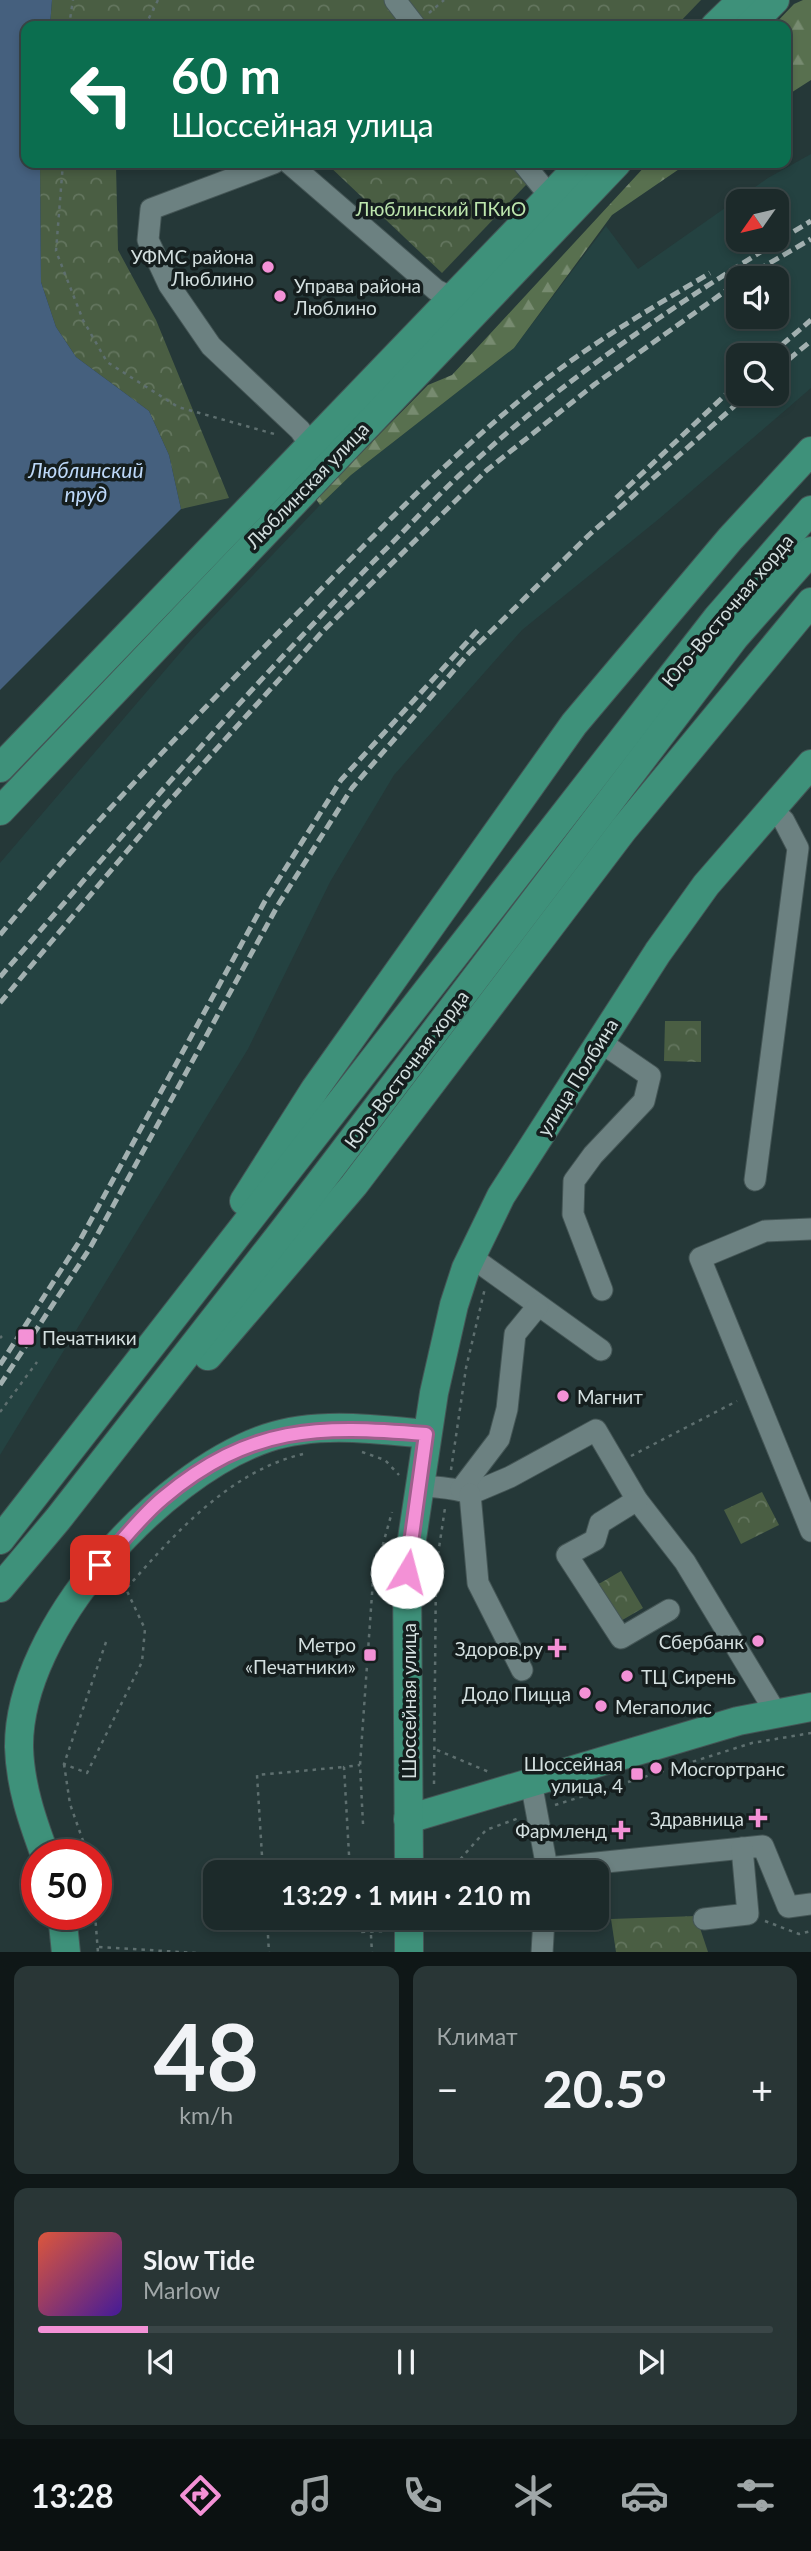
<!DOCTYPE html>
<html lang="ru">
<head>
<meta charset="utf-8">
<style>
  :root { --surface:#1c2a2a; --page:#293636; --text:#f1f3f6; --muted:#a0a7a8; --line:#3a4647; --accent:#f391d6 }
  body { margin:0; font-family:Lato,sans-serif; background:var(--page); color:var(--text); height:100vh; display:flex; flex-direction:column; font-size:26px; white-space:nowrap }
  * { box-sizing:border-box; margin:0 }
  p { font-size:23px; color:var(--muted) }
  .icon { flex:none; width:38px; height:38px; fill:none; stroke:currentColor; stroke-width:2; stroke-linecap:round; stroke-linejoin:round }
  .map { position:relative; height:1952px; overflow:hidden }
  .side { display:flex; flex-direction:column; gap:14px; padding:14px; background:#0f1717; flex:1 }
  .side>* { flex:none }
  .top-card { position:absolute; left:21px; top:21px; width:770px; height:147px; border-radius:14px; box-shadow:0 4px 10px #0003,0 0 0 2px var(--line); background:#0b6e4f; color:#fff; overflow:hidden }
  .needle { width:46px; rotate:236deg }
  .buttons { position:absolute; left:726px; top:189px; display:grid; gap:14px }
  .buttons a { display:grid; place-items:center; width:63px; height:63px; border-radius:14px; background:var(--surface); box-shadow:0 4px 10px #0003,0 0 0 2px var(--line); font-size:35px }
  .speed { position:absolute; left:21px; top:1839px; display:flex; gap:14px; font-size:35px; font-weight:700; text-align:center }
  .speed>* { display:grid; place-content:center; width:91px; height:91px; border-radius:50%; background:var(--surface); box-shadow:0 4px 10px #0003,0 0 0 2px var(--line); line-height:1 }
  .speed .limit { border:10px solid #d22; background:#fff; color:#111 }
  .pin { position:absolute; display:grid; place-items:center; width:60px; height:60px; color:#fff; margin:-30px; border-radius:14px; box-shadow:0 4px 10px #0006 }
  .me { position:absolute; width:77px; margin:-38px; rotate:8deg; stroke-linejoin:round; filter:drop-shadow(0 0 5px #0008) }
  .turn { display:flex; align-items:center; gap:24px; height:147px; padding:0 35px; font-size:32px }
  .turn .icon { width:91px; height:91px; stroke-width:2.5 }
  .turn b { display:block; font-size:49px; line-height:60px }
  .big { font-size:52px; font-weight:700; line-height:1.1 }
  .side .widget { flex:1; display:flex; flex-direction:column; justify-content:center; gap:10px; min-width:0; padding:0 24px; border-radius:14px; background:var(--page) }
  .side .dial { align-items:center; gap:0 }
  .dial b { font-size:91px; line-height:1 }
  .song { display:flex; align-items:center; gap:21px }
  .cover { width:84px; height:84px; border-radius:10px; background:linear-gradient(135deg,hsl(10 70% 55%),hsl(260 70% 35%)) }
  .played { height:7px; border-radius:4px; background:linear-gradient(90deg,var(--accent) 15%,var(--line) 15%) }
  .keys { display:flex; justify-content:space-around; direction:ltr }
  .heat { display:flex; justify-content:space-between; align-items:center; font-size:38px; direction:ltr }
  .side .tiles { flex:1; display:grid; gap:14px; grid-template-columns:1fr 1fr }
  .widget:last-child { grid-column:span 2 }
  .trip { position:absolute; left:203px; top:1860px; width:406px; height:70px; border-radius:14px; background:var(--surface); box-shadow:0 4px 10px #0003,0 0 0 2px var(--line); font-weight:700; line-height:70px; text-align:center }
  .dock { display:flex; height:112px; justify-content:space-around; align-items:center; background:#0b1111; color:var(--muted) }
  .dock .icon { width:49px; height:49px }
  .dock .on { color:var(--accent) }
  .dock b { font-size:32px; color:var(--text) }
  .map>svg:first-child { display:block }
  .built { fill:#244241; fill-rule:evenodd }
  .forest { fill:url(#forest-firs) }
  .park { fill:url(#park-crowns) }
  .water { fill:#45607e }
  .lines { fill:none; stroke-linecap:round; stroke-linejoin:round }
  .minor-casing { stroke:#455; stroke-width:23 }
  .major-casing { stroke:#455; stroke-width:30 }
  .path { stroke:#5e6f6f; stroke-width:2.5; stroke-dasharray:3.5 5; stroke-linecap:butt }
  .minor { stroke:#6c8181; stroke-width:21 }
  .major { stroke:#3e917a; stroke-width:28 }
  .rail { stroke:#a2b0b0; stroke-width:5; stroke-dasharray:10 5; stroke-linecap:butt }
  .route-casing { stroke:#9e5e8b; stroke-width:18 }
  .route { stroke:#f391d6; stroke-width:12 }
  .poi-dot { fill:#f391d6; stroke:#151e1e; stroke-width:2.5 }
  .labels { text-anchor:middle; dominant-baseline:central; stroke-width:7; stroke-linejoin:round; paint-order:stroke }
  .park-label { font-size:19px; fill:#bde6ad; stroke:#151e1e }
  .poi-label { font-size:19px; fill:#d3dfdf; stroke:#151e1e; text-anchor:end }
  .street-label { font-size:19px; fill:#d3dfdf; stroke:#151e1e }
  .water-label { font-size:21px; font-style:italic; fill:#bdd8f8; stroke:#151e1e }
</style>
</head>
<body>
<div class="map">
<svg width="811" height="1953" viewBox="0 0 811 1953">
  <defs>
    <pattern id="forest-firs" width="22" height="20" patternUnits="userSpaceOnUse" patternTransform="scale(1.75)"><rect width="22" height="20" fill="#58704f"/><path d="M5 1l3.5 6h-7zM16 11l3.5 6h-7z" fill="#778b70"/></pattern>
    <pattern id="park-crowns" width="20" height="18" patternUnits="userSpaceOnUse" patternTransform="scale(1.75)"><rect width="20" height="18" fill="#4a5e43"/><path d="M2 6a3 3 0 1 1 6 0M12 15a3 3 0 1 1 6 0" fill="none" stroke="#63755e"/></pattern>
  </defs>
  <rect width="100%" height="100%" fill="#253838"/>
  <path class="built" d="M 811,154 L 811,388 L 660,518 L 522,630 L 394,775 L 330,882 L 248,1049 L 0,1455 L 0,863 L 191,640 L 320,505 L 351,475 L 514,348 L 606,226 L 638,269 L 768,178 ZM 738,201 L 777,201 L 777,240 L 738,240 ZM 738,278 L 777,278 L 777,317 L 738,317 ZM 738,355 L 777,355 L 777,394 L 738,394 Z"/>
  <g class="forest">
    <path d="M 803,0 L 811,0 L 811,80 L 786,96 L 786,26 L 773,26 L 794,4 Z"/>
    <path d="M 648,163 L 688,163 L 612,215 L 514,348 L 351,475 L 320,505 L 316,499 L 428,385 L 452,375 Z"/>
  </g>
  <g class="park">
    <path d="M 52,0 L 701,0 L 676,26 L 50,26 Z"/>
    <path d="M 40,163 L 241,163 L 116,166 L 118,250 L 156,320 L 229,498 L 181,509 L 169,455 L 149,411 L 76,357 L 56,327 L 41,282 Z"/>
    <path d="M 326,163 L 547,163 L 442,273 Z"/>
    <path d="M 665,1021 L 701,1021 L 701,1062 L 664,1061 Z"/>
    <path d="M 762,1492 L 779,1525 L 741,1544 L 724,1510 Z"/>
    <path d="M 621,1571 L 643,1608 L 619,1622 L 597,1585 Z"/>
    <path d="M 696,1916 L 708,1952 L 616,1952 L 611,1919 Z"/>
  </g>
  <path class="water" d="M 0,0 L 52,0 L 50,26 L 26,26 L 26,163 L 40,163 L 41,282 L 56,327 L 76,357 L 149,411 L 169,455 L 181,509 L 0,690 Z"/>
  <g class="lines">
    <defs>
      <g id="minor">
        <path d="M 395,0 L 415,26"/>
        <path d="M 274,163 L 151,209 L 148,240 L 169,285 L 211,346 L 300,430 L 311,446"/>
        <path d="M 289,163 L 436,290 L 452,298"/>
        <path d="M 523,163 L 549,195"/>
        <path d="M 599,1041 L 650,1076 L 644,1101 L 593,1155 L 574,1181 L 573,1214 L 602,1290"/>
        <path d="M 755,1180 L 798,848 L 784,821 L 771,808"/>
        <path d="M 811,1229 L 765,1231 L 700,1258 L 811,1531"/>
        <path d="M 470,1256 L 601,1350"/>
        <path d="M 419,1485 C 435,1488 456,1487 470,1494 L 510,1477 L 596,1430 L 637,1500 L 685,1562 L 776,1713"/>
        <path d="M 461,1489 L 499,1439 L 507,1409 L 515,1334 L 538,1306"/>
        <path d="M 470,1494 L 478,1583 L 522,1670"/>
        <path d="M 637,1500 L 600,1523 L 595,1540 L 567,1555 L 621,1638 L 669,1610"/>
        <path d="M 531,1782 L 547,1868"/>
        <path d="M 547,1872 L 547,1868 L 763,1846 L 788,1907 L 811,1904"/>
        <path d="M 704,1919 L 748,1914 L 742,1848"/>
        <path d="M 542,1953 L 544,1918"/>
      </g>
      <g id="major">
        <path d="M 715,26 L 742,0"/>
        <path d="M 749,26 L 775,0"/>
        <path d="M 0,768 L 582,163"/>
        <path d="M 0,811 L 617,163"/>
        <path d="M 244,1201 L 315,1089 L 574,724 L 730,539 L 811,451"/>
        <path d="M 208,1356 L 354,1185 L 623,830 L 811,602"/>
        <path d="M 0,1540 L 717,618 L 811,510"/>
        <path d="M 0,1588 L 58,1519 L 283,1231 L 735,637 L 811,551"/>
        <path d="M 408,1819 L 738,1721 L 811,1707"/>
        <path d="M 45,1855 C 32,1820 20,1785 19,1747 C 18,1628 160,1474 267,1438 C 317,1421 375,1429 426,1434"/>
        <path d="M 409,1872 L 407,1572 L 434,1393 L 454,1305 L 466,1268 L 501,1196 L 658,952 L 706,885 L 811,764"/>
        <path d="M 62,1914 L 66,1953"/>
        <path d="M 409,1918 L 409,1953"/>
      </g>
    </defs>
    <use href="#minor" class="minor-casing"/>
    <use href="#major" class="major-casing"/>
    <g class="path">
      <path d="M 429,13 L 444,0"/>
      <path d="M 69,26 L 73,0"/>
      <path d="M 145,26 L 158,0"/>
      <path d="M 63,163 L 56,251 L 83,320 L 107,362 L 178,407 L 278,435"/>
      <path d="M 0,1338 L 2,1336"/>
      <path d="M 0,1412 L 37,1362"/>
      <path d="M 362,1452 L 385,1460 L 399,1475"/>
      <path d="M 631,1456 L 737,1401"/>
      <path d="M 451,1470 L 466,1368 L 485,1288"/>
      <path d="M 106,1642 L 64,1764 L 87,1773 L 142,1662 L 145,1629 L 126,1589 C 174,1534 230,1471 303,1454"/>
      <path d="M 437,1750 L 489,1772"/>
      <path d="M 64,1764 L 70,1804 L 88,1855"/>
      <path d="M 434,1784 L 436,1568 L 445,1508"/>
      <path d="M 555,1805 L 752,1743 L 811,1733"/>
      <path d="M 363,1824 L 360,1765 L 373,1580 L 392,1512"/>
      <path d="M 263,1872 L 257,1775 L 344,1767"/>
      <path d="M 350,1872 L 344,1767 L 360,1765"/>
      <path d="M 449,1872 L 486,1830 L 519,1818"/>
      <path d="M 95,1914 L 98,1953"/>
      <path d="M 267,1918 L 269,1953"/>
      <path d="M 354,1918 L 354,1924 L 362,1932 L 387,1931"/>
      <path d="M 370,1918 L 372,1953"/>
      <path d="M 765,1921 L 799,1934 L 811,1931"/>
      <path d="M 99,1947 L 197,1953"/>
    </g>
    <use href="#minor" class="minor"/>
    <use href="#major" class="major"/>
    <g class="rail">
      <path d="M 744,278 L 811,239"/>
      <path d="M 770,355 L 811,320"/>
      <path d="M 777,369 L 811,341"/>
      <path d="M 616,498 L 738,383"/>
      <path d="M 0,935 C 86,830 181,732 276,635 C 363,547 448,456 545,380 C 597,340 653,307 710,273"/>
      <path d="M 0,977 C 126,832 250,685 386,549 C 415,520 443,489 474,462 C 576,369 694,292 811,221"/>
      <path d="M 0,1003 L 164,807 L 323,631 L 487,470 L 595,384 L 738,282"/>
      <path d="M 0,1365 L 79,1242 L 265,901 L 341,780 L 479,629"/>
      <path d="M 0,1385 L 90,1248 L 278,905 L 352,788 L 469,653 L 589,535 L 748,394"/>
    </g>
  </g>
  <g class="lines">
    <defs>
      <path id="route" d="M 100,1565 C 121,1543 140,1517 163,1498 C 250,1425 319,1425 426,1434 L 407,1572"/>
    </defs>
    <use href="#route" class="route-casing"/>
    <use href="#route" class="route"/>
  </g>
  <g class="poi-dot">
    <circle cx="268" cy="267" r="7"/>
    <circle cx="280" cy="296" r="7"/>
    <rect x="17" y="1328" width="18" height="18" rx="3.5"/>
    <circle cx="563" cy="1396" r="7"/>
    <circle cx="758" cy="1641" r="7"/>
    <path d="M553.5 1637.5h7v7h7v7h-7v7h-7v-7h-7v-7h7z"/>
    <rect x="363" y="1648" width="14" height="14" rx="3.5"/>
    <circle cx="627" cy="1676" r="7"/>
    <circle cx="585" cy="1693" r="7"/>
    <circle cx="601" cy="1706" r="7"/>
    <circle cx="656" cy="1768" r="7"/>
    <rect x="630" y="1767" width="14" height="14" rx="3.5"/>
    <path d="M754.5 1807.5h7v7h7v7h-7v7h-7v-7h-7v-7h7z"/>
    <path d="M617.5 1819.5h7v7h7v7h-7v7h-7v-7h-7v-7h7z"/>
  </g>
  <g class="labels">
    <g class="park-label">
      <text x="441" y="208">Люблинский ПКиО</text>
    </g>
    <g class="poi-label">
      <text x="254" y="256">УФМС района<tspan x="254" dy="22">Люблино</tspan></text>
      <text x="294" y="285" text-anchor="start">Управа района<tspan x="294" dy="22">Люблино</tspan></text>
      <text x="42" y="1337" text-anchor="start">Печатники</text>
      <text x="577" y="1396" text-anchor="start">Магнит</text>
      <text x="744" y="1641">Сбербанк</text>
      <text x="356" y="1644">Метро<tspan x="356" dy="22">«Печатники»</tspan></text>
      <text x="543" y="1648">Здоров.ру</text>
      <text x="641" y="1676" text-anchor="start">ТЦ Сирень</text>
      <text x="571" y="1693">Додо Пицца</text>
      <text x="615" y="1706" text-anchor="start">Мегаполис</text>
      <text x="623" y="1763">Шоссейная<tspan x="623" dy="22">улица, 4</tspan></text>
      <text x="670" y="1768" text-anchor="start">Мосгортранс</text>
      <text x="744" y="1818">Здравница</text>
      <text x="607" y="1830">Фармленд</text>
    </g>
    <g class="street-label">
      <text transform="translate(307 485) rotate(-46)">Люблинская улица</text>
      <text transform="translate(727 610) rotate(-50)">Юго-Восточная хорда</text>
      <text transform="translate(406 1069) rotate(-53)">Юго-Восточная хорда</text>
      <text transform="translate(577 1077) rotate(-58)">улица Полбина</text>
      <text transform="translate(408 1701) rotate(-90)">Шоссейная улица</text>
    </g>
    <g class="water-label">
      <text x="86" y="469">Люблинский<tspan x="86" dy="24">пруд</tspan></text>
    </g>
  </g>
</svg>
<div class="buttons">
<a><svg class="needle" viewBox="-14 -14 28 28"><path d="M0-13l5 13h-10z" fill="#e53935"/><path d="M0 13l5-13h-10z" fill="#a0a7a8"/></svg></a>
<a><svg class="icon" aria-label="sound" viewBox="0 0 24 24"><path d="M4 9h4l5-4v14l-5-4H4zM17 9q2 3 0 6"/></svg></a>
<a><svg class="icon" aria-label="search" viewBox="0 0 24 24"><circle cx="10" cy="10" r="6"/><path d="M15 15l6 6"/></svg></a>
</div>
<div class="speed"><div class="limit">50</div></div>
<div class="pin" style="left:100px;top:1565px;background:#d93025"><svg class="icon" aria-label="arrive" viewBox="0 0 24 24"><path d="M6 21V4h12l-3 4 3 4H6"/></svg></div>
<svg class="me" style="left:407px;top:1572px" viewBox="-20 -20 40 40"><circle r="19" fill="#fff"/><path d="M0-13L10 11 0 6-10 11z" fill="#f391d6"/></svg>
<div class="trip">13:29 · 1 мин · 210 m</div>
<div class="top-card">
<div class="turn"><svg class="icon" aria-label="left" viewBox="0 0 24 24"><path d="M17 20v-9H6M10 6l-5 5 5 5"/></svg><div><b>60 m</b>Шоссейная улица</div></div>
</div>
</div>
<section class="side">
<div class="tiles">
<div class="widget dial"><b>48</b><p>km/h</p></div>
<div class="widget"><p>Климат</p>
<div class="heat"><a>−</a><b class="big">20.5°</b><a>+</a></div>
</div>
<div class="widget">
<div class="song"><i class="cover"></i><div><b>Slow Tide</b><p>Marlow</p></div></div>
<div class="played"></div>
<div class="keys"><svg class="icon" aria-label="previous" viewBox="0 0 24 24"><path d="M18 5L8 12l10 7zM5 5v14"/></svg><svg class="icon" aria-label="pause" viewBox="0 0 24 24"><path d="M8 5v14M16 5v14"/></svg><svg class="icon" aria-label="next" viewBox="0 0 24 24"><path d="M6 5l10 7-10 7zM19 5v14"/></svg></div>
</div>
</div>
</section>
<nav class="dock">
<b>13:28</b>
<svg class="icon on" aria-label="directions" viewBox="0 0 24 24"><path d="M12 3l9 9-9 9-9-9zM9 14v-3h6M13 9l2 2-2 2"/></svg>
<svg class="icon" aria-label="music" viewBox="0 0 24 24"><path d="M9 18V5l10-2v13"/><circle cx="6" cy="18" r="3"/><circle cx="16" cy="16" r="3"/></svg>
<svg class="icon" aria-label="phone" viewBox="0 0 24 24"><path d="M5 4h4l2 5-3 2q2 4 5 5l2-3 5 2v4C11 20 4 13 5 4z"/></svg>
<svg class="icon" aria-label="climate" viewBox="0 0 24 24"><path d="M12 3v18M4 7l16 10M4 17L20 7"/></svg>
<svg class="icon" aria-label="car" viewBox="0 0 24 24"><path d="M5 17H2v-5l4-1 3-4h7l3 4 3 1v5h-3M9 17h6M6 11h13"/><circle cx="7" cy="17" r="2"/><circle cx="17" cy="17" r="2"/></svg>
<svg class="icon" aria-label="filters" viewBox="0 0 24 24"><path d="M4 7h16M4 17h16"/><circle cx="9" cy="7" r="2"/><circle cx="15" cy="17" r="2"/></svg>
</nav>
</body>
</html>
